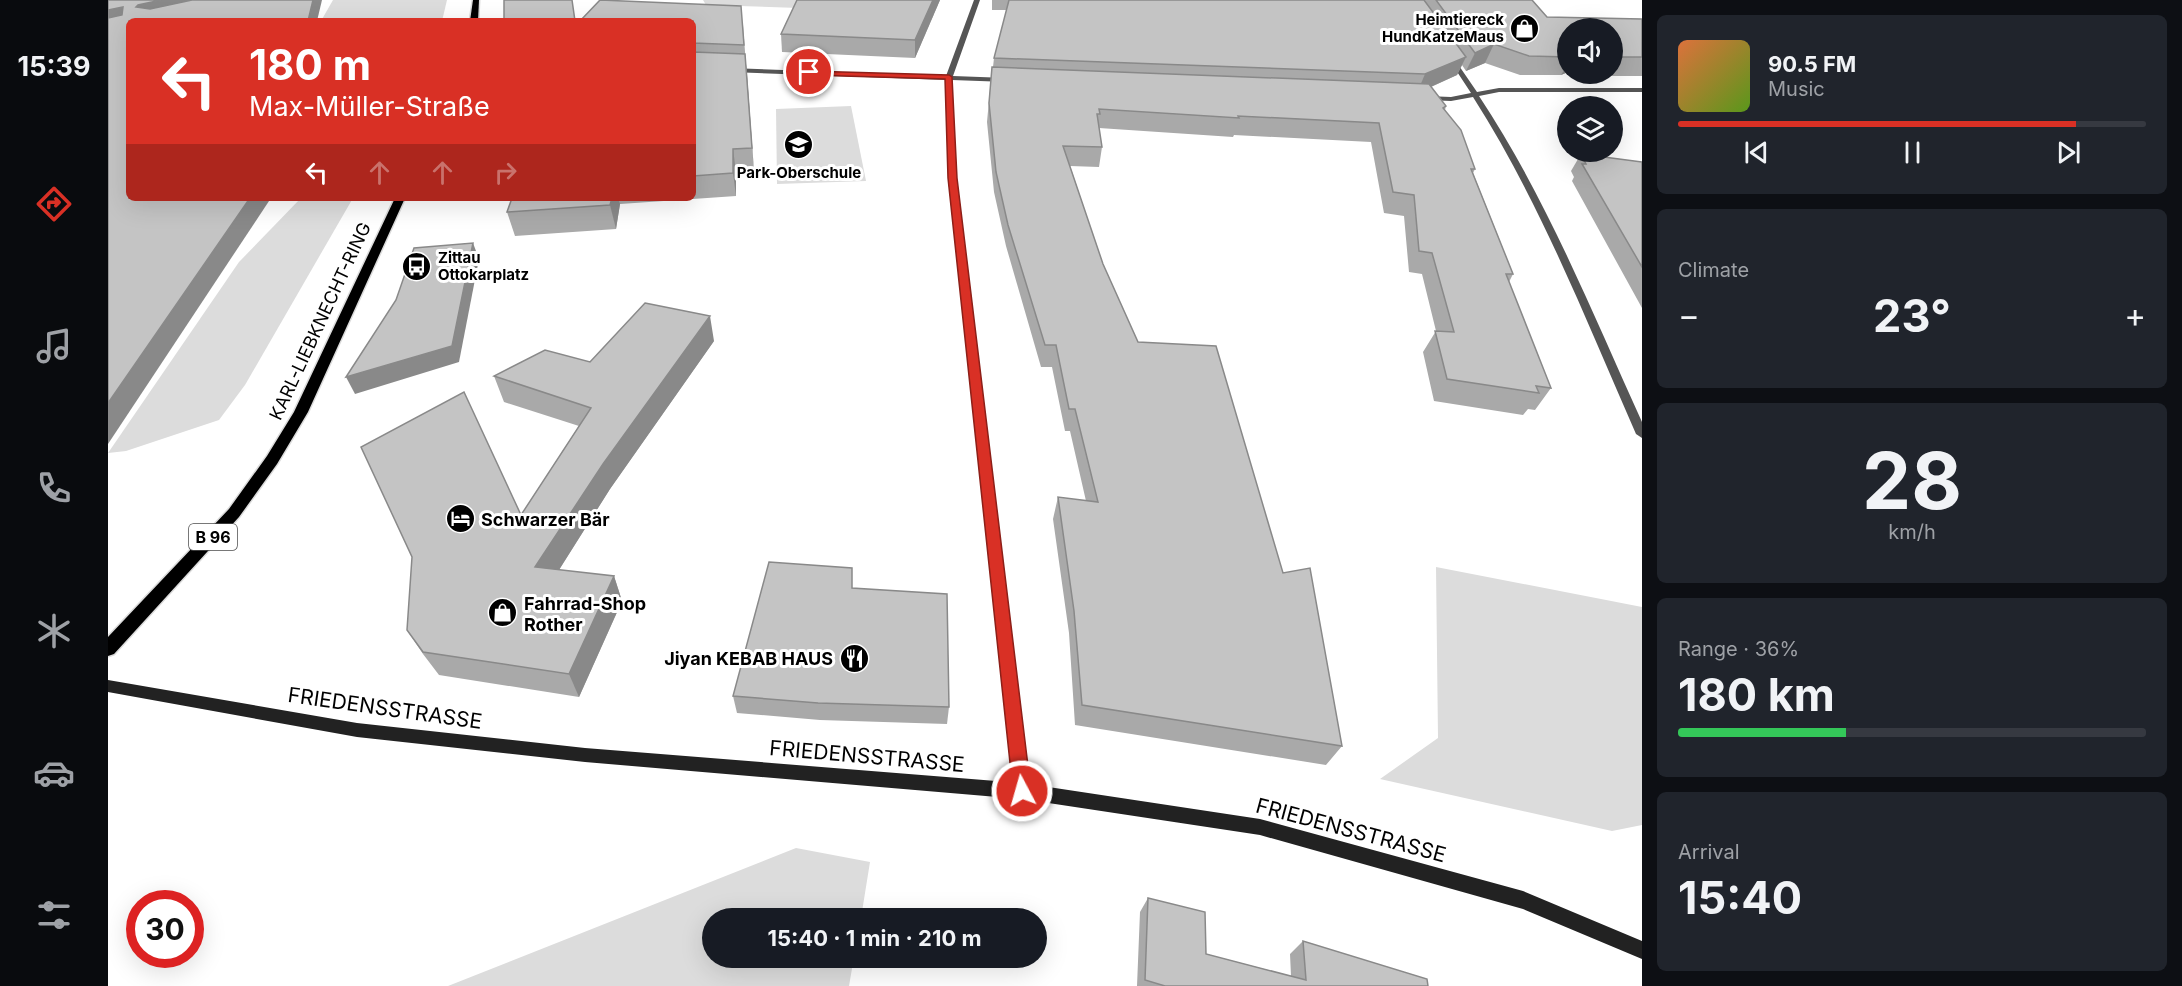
<!DOCTYPE html>
<html lang="en">
<head>
<meta charset="utf-8">
<style>
  :root { --surface:#171b24; --page:#20242c; --text:#f1f3f6; --muted:#9ea1a6; --line:#363941; --accent:#d93025 }
  body { margin:0; font-family:Inter,sans-serif; background:var(--page); color:var(--text); height:100vh; display:flex; flex-direction:column; font-size:22px; white-space:nowrap }
  * { box-sizing:border-box; margin:0 }
  p { font-size:20px; color:var(--muted) }
  .icon { flex:none; width:33px; height:33px; fill:none; stroke:currentColor; stroke-width:2; stroke-linecap:round; stroke-linejoin:round }
  .map { position:relative; flex:1; overflow:hidden }
  .side { display:flex; flex-direction:column; gap:15px; padding:15px; background:#0d0f14; width:540px }
  .side>* { flex:none }
  .top-card { position:absolute; left:18px; top:18px; width:570px; height:183px; border-radius:9px; box-shadow:0 6px 24px #0002; background:#d93025; color:#fff; overflow:hidden }
  .controls { position:absolute; left:1449px; top:18px; display:grid; gap:12px }
  .controls a { display:grid; place-items:center; width:66px; height:66px; border-radius:50%; background:var(--surface); box-shadow:0 6px 24px #0002; font-size:30px }
  .speed { position:absolute; left:18px; top:890px; display:flex; gap:12px; font-size:30px; font-weight:700; text-align:center }
  .speed>* { display:grid; place-content:center; width:78px; height:78px; border-radius:50%; background:var(--surface); box-shadow:0 6px 24px #0002; line-height:1 }
  .speed .limit { border:9px solid #d22; background:#fff; color:#111 }
  .pin { position:absolute; display:grid; place-items:center; width:51px; height:51px; color:#fff; margin:-26px; border:3px solid #fff; border-radius:50%; box-shadow:0 2px 6px #0007 }
  .me { position:absolute; width:66px; margin:-33px; rotate:354deg; stroke-linejoin:round; filter:drop-shadow(0 0 4px #0008) }
  .turn { display:flex; align-items:center; gap:21px; height:126px; padding:0 24px; font-size:27px }
  .turn .icon { width:78px; height:78px; stroke-width:2.5 }
  .turn b { display:block; font-size:42px; line-height:51px }
  .lanes { display:flex; align-items:center; height:57px; padding:0 24px; background:#0003; justify-content:center; gap:30px; direction:ltr }
  .lanes .off { opacity:.35 }
  .big { font-size:45px; font-weight:700; line-height:1.1 }
  .side .card { flex:1; display:flex; flex-direction:column; justify-content:center; gap:9px; min-width:0; padding:0 21px; border-radius:9px; background:var(--page) }
  .side .dial { align-items:center; gap:0 }
  .dial b { font-size:78px; line-height:1 }
  .song { display:flex; align-items:center; gap:18px }
  .cover { width:72px; height:72px; border-radius:9px; background:linear-gradient(135deg,hsl(20 70% 55%),hsl(90 70% 35%)) }
  .played { height:6px; border-radius:3px; background:linear-gradient(90deg,var(--accent) 85%,var(--line) 85%) }
  .keys { display:flex; justify-content:space-around; direction:ltr }
  .heat { display:flex; justify-content:space-between; align-items:center; font-size:33px; direction:ltr }
  .charge { height:9px; border-radius:4px; background:linear-gradient(90deg,#34c759 36%,var(--line) 0) }
  .trip { position:absolute; left:594px; top:908px; width:345px; height:60px; border-radius:30px; background:var(--surface); box-shadow:0 6px 24px #0002; font-weight:700; line-height:60px; text-align:center }
  main { display:flex; flex:1; min-height:0 }
  .tab-bar { display:flex; flex-direction:column; width:108px; justify-content:space-around; align-items:center; background:#090b0e; color:var(--muted) }
  .tab-bar .icon { width:42px; height:42px }
  .tab-bar .current { color:var(--accent) }
  .tab-bar b { font-size:27px; color:var(--text) }
  .map>svg:first-child { display:block }
  .green { fill:#dcdcdc }
  .lines { fill:none; stroke-linecap:round; stroke-linejoin:round }
  .primary-casing { stroke:#dbdbdb; stroke-width:3 }
  .minor { fill:#555; fill-rule:evenodd }
  .secondary { fill:#222; fill-rule:evenodd }
  .primary { fill:#000; fill-rule:evenodd }
  .wall { fill:#a9a9a9 }
  .shaded-wall { fill:#898989 }
  .building { fill:#c4c4c4; stroke:#898989; stroke-width:1.5 }
  .route { fill:#d93025; stroke:#8d1f18; stroke-width:1.5 }
  .labels { text-anchor:middle; dominant-baseline:central; stroke-width:6; stroke-linejoin:round; paint-order:stroke }
  .far-poi-label { font-size:15px; font-weight:bold; fill:#000; stroke:#fff; text-anchor:end }
  .shield { fill:#fff; stroke:#4c4c4c; stroke-width:1.5 }
  .shield-label { font-size:16px; font-weight:bold; fill:#000 }
  .street-label { font-size:18px; fill:#000; stroke:#fff }
  .poi-label { font-size:18px; font-weight:bold; fill:#000; stroke:#fff; text-anchor:start }
  .near-street-label { font-size:21px; fill:#000; stroke:#fff }
</style>
</head>
<body>
<main>
<nav class="tab-bar">
<b>15:39</b>
<svg class="icon current" aria-label="directions" viewBox="0 0 24 24"><path d="M12 3l9 9-9 9-9-9zM9 14v-3h6M13 9l2 2-2 2"/></svg>
<svg class="icon" aria-label="music" viewBox="0 0 24 24"><path d="M9 18V5l10-2v13"/><circle cx="6" cy="18" r="3"/><circle cx="16" cy="16" r="3"/></svg>
<svg class="icon" aria-label="phone" viewBox="0 0 24 24"><path d="M5 4h4l2 5-3 2q2 4 5 5l2-3 5 2v4C11 20 4 13 5 4z"/></svg>
<svg class="icon" aria-label="climate" viewBox="0 0 24 24"><path d="M12 3v18M4 7l16 10M4 17L20 7"/></svg>
<svg class="icon" aria-label="car" viewBox="0 0 24 24"><path d="M5 17H2v-5l4-1 3-4h7l3 4 3 1v5h-3M9 17h6M6 11h13"/><circle cx="7" cy="17" r="2"/><circle cx="17" cy="17" r="2"/></svg>
<svg class="icon" aria-label="filters" viewBox="0 0 24 24"><path d="M4 7h16M4 17h16"/><circle cx="9" cy="7" r="2"/><circle cx="15" cy="17" r="2"/></svg>
</nav>
<div class="map">
<svg width="1534" height="986" viewBox="0 0 1534 986">
  <rect width="100%" height="100%" fill="#fff"/>
  <g class="green">
    <path d="M 225,0 L 339,0 L 334,21 L 213,21 Z"/>
    <path d="M 595,0 L 696,0 L 691,8 L 598,5 Z"/>
    <path d="M 743,106 L 758,181 L 669,184 L 668,109 Z"/>
    <path d="M 193,198 L 245,198 L 137,385 L 111,420 L 18,451 L 0,453 L 131,262 Z"/>
    <path d="M 1328,567 L 1534,607 L 1534,825 L 1504,831 L 1272,779 L 1330,738 Z"/>
    <path d="M 688,848 L 762,862 L 753,918 L 604,918 L 604,957 L 746,957 L 741,986 L 340,986 Z"/>
  </g>
  <g class="lines">
    <defs>
      <g id="primary">
        <path d="M 365,0 L 371,0 L 370,21 L 362,21 Z"/>
        <path d="M 287,198 L 297,198 L 200,412 L 169,464 L 131,517 L 6,654 L 0,656 L 0,637 L 121,509 L 159,456 L 186,412 Z"/>
      </g>
    </defs>
    <use href="#primary" class="primary-casing"/>
    <g class="minor">
      <path d="M 866,0 L 872,0 L 845,76 L 899,78 L 902,80 L 899,82 L 844,80 L 848,178 L 922,791 L 920,796 L 914,799 L 908,796 L 906,791 L 840,178 L 838,80 L 622,72 L 619,70 L 622,68 L 838,76 Z"/>
      <path d="M 1343,56 L 1345,57 L 1369,92 L 1391,88 L 1534,88 L 1534,92 L 1391,92 L 1371,96 C 1438,197 1484,312 1534,422 L 1534,438 L 1528,434 C 1478,320 1432,202 1365,97 L 1343,101 L 1318,100 L 1315,98 L 1318,96 L 1343,97 L 1363,93 L 1340,58 Z"/>
    </g>
    <path class="secondary" d="M 0,680 L 249,723 L 477,748 L 914,783 L 1152,819 L 1415,891 L 1534,941 L 1534,959 L 1415,909 L 1152,835 L 914,799 L 477,762 L 249,737 L 0,692 Z"/>
    <use href="#primary" class="primary"/>
  </g>
  <g class="wall">
    <path d="M 689,0 L 832,0 L 807,58 L 674,52 L 673,34 Z"/>
    <path d="M 884,0 L 1424,0 L 1439,17 L 1534,19 L 1534,76 L 1482,76 L 1480,74 L 1504,74 L 1504,28 L 1460,28 L 1460,72 L 1453,75 L 1412,75 L 1377,63 L 1358,71 L 1354,65 L 1349,75 L 1323,87 L 1338,106 L 1337,110 L 1367,169 L 1365,173 L 1405,274 L 1401,282 L 1443,388 L 1427,410 L 1420,409 L 1415,415 L 1326,401 L 1315,352 L 1328,331 L 1314,274 L 1301,272 L 1296,216 L 1276,213 L 1263,142 L 1126,135 L 1125,137 L 991,128 L 994,147 L 991,167 L 962,166 L 995,264 L 1030,342 L 1175,573 L 1234,746 L 1218,765 L 967,725 L 961,633 L 945,519 L 950,497 L 978,501 L 962,431 L 957,431 L 944,367 L 933,367 L 898,246 L 886,192 L 879,122 L 884,67 L 885,67 L 886,58 L 899,10 L 884,10 Z"/>
    <path d="M 585,21 L 635,25 L 646,171 L 628,172 L 628,196 L 512,204 L 508,229 L 407,236 L 399,212 L 404,198 L 585,198 Z"/>
    <path d="M 1473,154 L 1534,162 L 1534,308 L 1464,181 L 1466,177 L 1463,171 Z"/>
    <path d="M 606,341 L 502,489 L 451,570 L 506,576 L 514,601 L 471,697 L 331,675 L 315,654 L 299,630 L 413,515 L 471,426 L 396,402 L 386,376 L 482,362 Z"/>
    <path d="M 745,588 L 841,707 L 839,724 L 712,720 L 629,713 L 625,696 Z"/>
    <path d="M 1040,898 L 1098,954 L 1183,976 L 1182,954 L 1195,941 L 1320,986 L 1029,986 L 1032,912 Z"/>
  </g>
  <g class="shaded-wall">
    <path d="M 53,0 L 120,0 L 38,19 L 28,7 L 30,5 Z"/>
    <path d="M 205,0 L 214,0 L 209,21 L 200,21 Z"/>
    <path d="M 825,0 L 832,0 L 807,58 L 807,40 Z"/>
    <path d="M 15,7 L 22,21 L 0,26 L 0,10 Z"/>
    <path d="M 1386,44 L 1377,63 L 1358,71 L 1367,53 Z"/>
    <path d="M 637,54 L 639,74 L 646,171 L 644,148 Z"/>
    <path d="M 1358,57 L 1349,75 L 1309,93 L 1317,74 Z"/>
    <path d="M 1460,64 L 1460,72 L 1453,75 Z"/>
    <path d="M 625,149 L 628,172 L 628,196 L 625,173 Z"/>
    <path d="M 142,198 L 163,198 L 0,444 L 0,403 Z"/>
    <path d="M 504,198 L 510,198 L 512,204 L 508,229 L 502,205 Z"/>
    <path d="M 365,243 L 371,259 L 351,362 L 247,394 L 238,377 Z"/>
    <path d="M 602,316 L 606,341 L 502,489 L 437,592 L 427,567 L 495,464 Z"/>
    <path d="M 506,576 L 514,601 L 471,697 L 461,674 Z"/>
  </g>
  <g class="building">
    <path d="M 0,0 L 53,0 L 30,5 L 28,7 L 42,9 L 84,0 L 205,0 L 200,21 L 21,21 L 21,198 L 142,198 L 0,403 L 0,18 L 14,15 L 15,7 L 0,10 Z"/>
    <path d="M 396,0 L 464,0 L 467,21 L 396,21 Z"/>
    <path d="M 492,0 L 633,6 L 636,45 L 585,43 L 585,21 L 472,21 Z"/>
    <path d="M 689,0 L 825,0 L 807,40 L 673,34 Z"/>
    <path d="M 901,0 L 1316,0 L 1358,57 L 1317,74 L 886,58 Z"/>
    <path d="M 1328,0 L 1424,0 L 1439,17 L 1534,19 L 1534,57 L 1504,57 L 1504,28 L 1460,28 L 1460,57 L 1421,56 L 1386,44 L 1367,53 Z"/>
    <path d="M 585,52 L 637,54 L 644,148 L 625,149 L 625,173 L 585,176 Z"/>
    <path d="M 884,67 L 1321,84 L 1338,106 L 1335,108 L 1353,130 L 1367,169 L 1363,169 L 1405,274 L 1398,274 L 1443,388 L 1428,386 L 1431,393 L 1339,379 L 1327,331 L 1346,332 L 1324,253 L 1311,251 L 1306,195 L 1285,192 L 1271,123 L 1130,116 L 1131,118 L 991,109 L 992,114 L 989,114 L 994,147 L 955,146 L 995,264 L 1030,342 L 1108,346 L 1175,573 L 1202,568 L 1234,746 L 974,705 L 966,611 L 950,497 L 990,502 L 967,409 L 961,409 L 948,345 L 937,345 L 900,225 L 888,172 L 881,103 Z"/>
    <path d="M 1473,154 L 1534,162 L 1534,267 L 1474,164 L 1478,164 Z"/>
    <path d="M 404,198 L 504,198 L 502,205 L 399,212 Z"/>
    <path d="M 365,243 L 344,346 L 238,377 L 288,300 L 306,248 Z"/>
    <path d="M 537,303 L 602,316 L 495,464 L 427,567 L 506,576 L 461,674 L 315,652 L 299,630 L 304,557 L 253,447 L 356,392 L 413,515 L 483,408 L 386,376 L 437,350 L 482,362 Z"/>
    <path d="M 661,562 L 744,568 L 744,588 L 839,594 L 841,707 L 710,703 L 625,696 Z"/>
    <path d="M 1040,898 L 1097,912 L 1098,954 L 1198,980 L 1195,941 L 1319,979 L 1320,986 L 1057,986 L 1037,980 Z"/>
  </g>
  <path class="route" d="M 699,71 L 841,75 L 844,77 L 849,178 L 923,791 L 920,797 L 914,800 L 908,797 L 905,791 L 840,178 L 837,79 L 701,75 Z"/>
  <defs>
    <symbol id="shop-disc" viewBox="-11 -11 22 22"><circle r="9.5" fill="#000" stroke="#fff"/><path d="M-5-2.5h2.3a2.7 3.5 0 0 1 5.4 0H5L5.5 6h-11ZM-1.5-2.5h3a1.5 2.3 0 0 0-3 0Z" fill="#fff"/></symbol>
    <symbol id="school-disc" viewBox="-11 -11 22 22"><circle r="9.5" fill="#000" stroke="#fff"/><path d="M0-5L7-2L0 1L-7-2ZM-4 1L0 2.5L4 1V4Q0 6-4 4Z" fill="#fff"/></symbol>
    <symbol id="bus-disc" viewBox="-11 -11 22 22"><circle r="9.5" fill="#000" stroke="#fff"/><path d="M-5-6H5V4H4V6H2V4H-2V6H-4V4H-5ZM-3.5-4V0h7V-4ZM-3.5 1.2v1.5H-2V1.2ZM2 1.2v1.5H3.5V1.2Z" fill="#fff"/></symbol>
    <symbol id="hotel-disc" viewBox="-11 -11 22 22"><circle r="9.5" fill="#000" stroke="#fff"/><path d="M-6-4.5h1.5V1H6V5H4.5V3h-9V5H-6ZM-4 0a1.8 1.8 0 1 1 3.6 0ZM.5 0V-2.5h3Q6-2.5 6 0Z" fill="#fff"/></symbol>
    <symbol id="restaurant-disc" viewBox="-11 -11 22 22"><circle r="9.5" fill="#000" stroke="#fff"/><path d="M-5-6h1v4h1v-4h1v4h1v-4h1v5L-1.5 .5V6h-2V.5L-5-1ZM5-6V6H3V1.5H1.5Q1.5-4 5-6Z" fill="#fff"/></symbol>
  </defs>
  <g fill-rule="evenodd">
    <use href="#shop-disc" x="1400" y="12" width="33" height="33"/>
    <use href="#school-disc" x="674" y="128" width="33" height="33"/>
    <use href="#bus-disc" x="292" y="250" width="33" height="33"/>
    <use href="#hotel-disc" x="336" y="502" width="33" height="33"/>
    <use href="#shop-disc" x="378" y="596" width="33" height="33"/>
    <use href="#restaurant-disc" x="730" y="642" width="33" height="33"/>
  </g>
  <g class="labels">
    <g class="far-poi-label">
      <text x="1396" y="19">Heimtiereck<tspan x="1396" dy="17">HundKatzeMaus</tspan></text>
      <text x="691" y="172" text-anchor="middle">Park-Oberschule</text>
      <text x="330" y="257" text-anchor="start">Zittau<tspan x="330" dy="17">Ottokarplatz</tspan></text>
    </g>
    <rect class="shield" x="81" y="524" width="48" height="26" rx="4.5"/>
    <g class="shield-label">
      <text x="105" y="537">B 96</text>
    </g>
    <g class="street-label">
      <text transform="translate(212 321) rotate(-65)">KARL-LIEBKNECHT-RING</text>
    </g>
    <g class="poi-label">
      <text x="373" y="519">Schwarzer Bär</text>
      <text x="416" y="603">Fahrrad-Shop<tspan x="416" dy="21">Rother</tspan></text>
      <text x="725" y="658" text-anchor="end">Jiyan KEBAB HAUS</text>
    </g>
    <g class="near-street-label">
      <text transform="translate(277 708) rotate(8)">FRIEDENSSTRASSE</text>
      <text transform="translate(759 756) rotate(5)">FRIEDENSSTRASSE</text>
      <text transform="translate(1243 830) rotate(15)">FRIEDENSSTRASSE</text>
    </g>
  </g>
</svg>
<div class="controls">
<a><svg class="icon" aria-label="sound" viewBox="0 0 24 24"><path d="M4 9h4l5-4v14l-5-4H4zM17 9q2 3 0 6"/></svg></a>
<a><svg class="icon" aria-label="layers" viewBox="0 0 24 24"><path d="M12 4l9 5-9 5-9-5zM3 14l9 5 9-5"/></svg></a>
</div>
<div class="speed"><div class="limit">30</div></div>
<div class="pin" style="left:701px;top:72px;background:#d93025"><svg class="icon" aria-label="arrive" viewBox="0 0 24 24"><path d="M6 21V4h12l-3 4 3 4H6"/></svg></div>
<svg class="me" style="left:914px;top:791px" viewBox="-20 -20 40 40"><circle r="17" fill="#d93025" stroke="#fff" stroke-width="3"/><path d="M0-11L8 9 0 5-8 9z" fill="#fff"/></svg>
<div class="trip">15:40 · 1 min · 210 m</div>
<div class="top-card">
<div class="turn"><svg class="icon" aria-label="left" viewBox="0 0 24 24"><path d="M17 20v-9H6M10 6l-5 5 5 5"/></svg><div><b>180 m</b>Max-Müller-Straße</div></div>
<div class="lanes"><svg class="icon" aria-label="left" viewBox="0 0 24 24"><path d="M17 20v-9H6M10 6l-5 5 5 5"/></svg><svg class="icon off" aria-label="ahead" viewBox="0 0 24 24"><path d="M12 20V5M6 11l6-6 6 6"/></svg><svg class="icon off" aria-label="ahead" viewBox="0 0 24 24"><path d="M12 20V5M6 11l6-6 6 6"/></svg><svg class="icon off" aria-label="right" viewBox="0 0 24 24"><path d="M7 20v-9h11M14 6l5 5-5 5"/></svg></div>
</div>
</div>
<section class="side">
<div class="card">
<div class="song"><i class="cover"></i><div><b>90.5 FM</b><p>Music</p></div></div>
<div class="played"></div>
<div class="keys"><svg class="icon" aria-label="previous" viewBox="0 0 24 24"><path d="M18 5L8 12l10 7zM5 5v14"/></svg><svg class="icon" aria-label="pause" viewBox="0 0 24 24"><path d="M8 5v14M16 5v14"/></svg><svg class="icon" aria-label="next" viewBox="0 0 24 24"><path d="M6 5l10 7-10 7zM19 5v14"/></svg></div>
</div>
<div class="card"><p>Climate</p>
<div class="heat"><a>−</a><b class="big">23°</b><a>+</a></div>
</div>
<div class="card dial"><b>28</b><p>km/h</p></div>
<div class="card"><p>Range · 36%</p><b class="big">180 km</b><div class="charge"></div></div>
<div class="card"><p>Arrival</p><b class="big">15:40</b></div>
</section>
</main>
</body>
</html>
